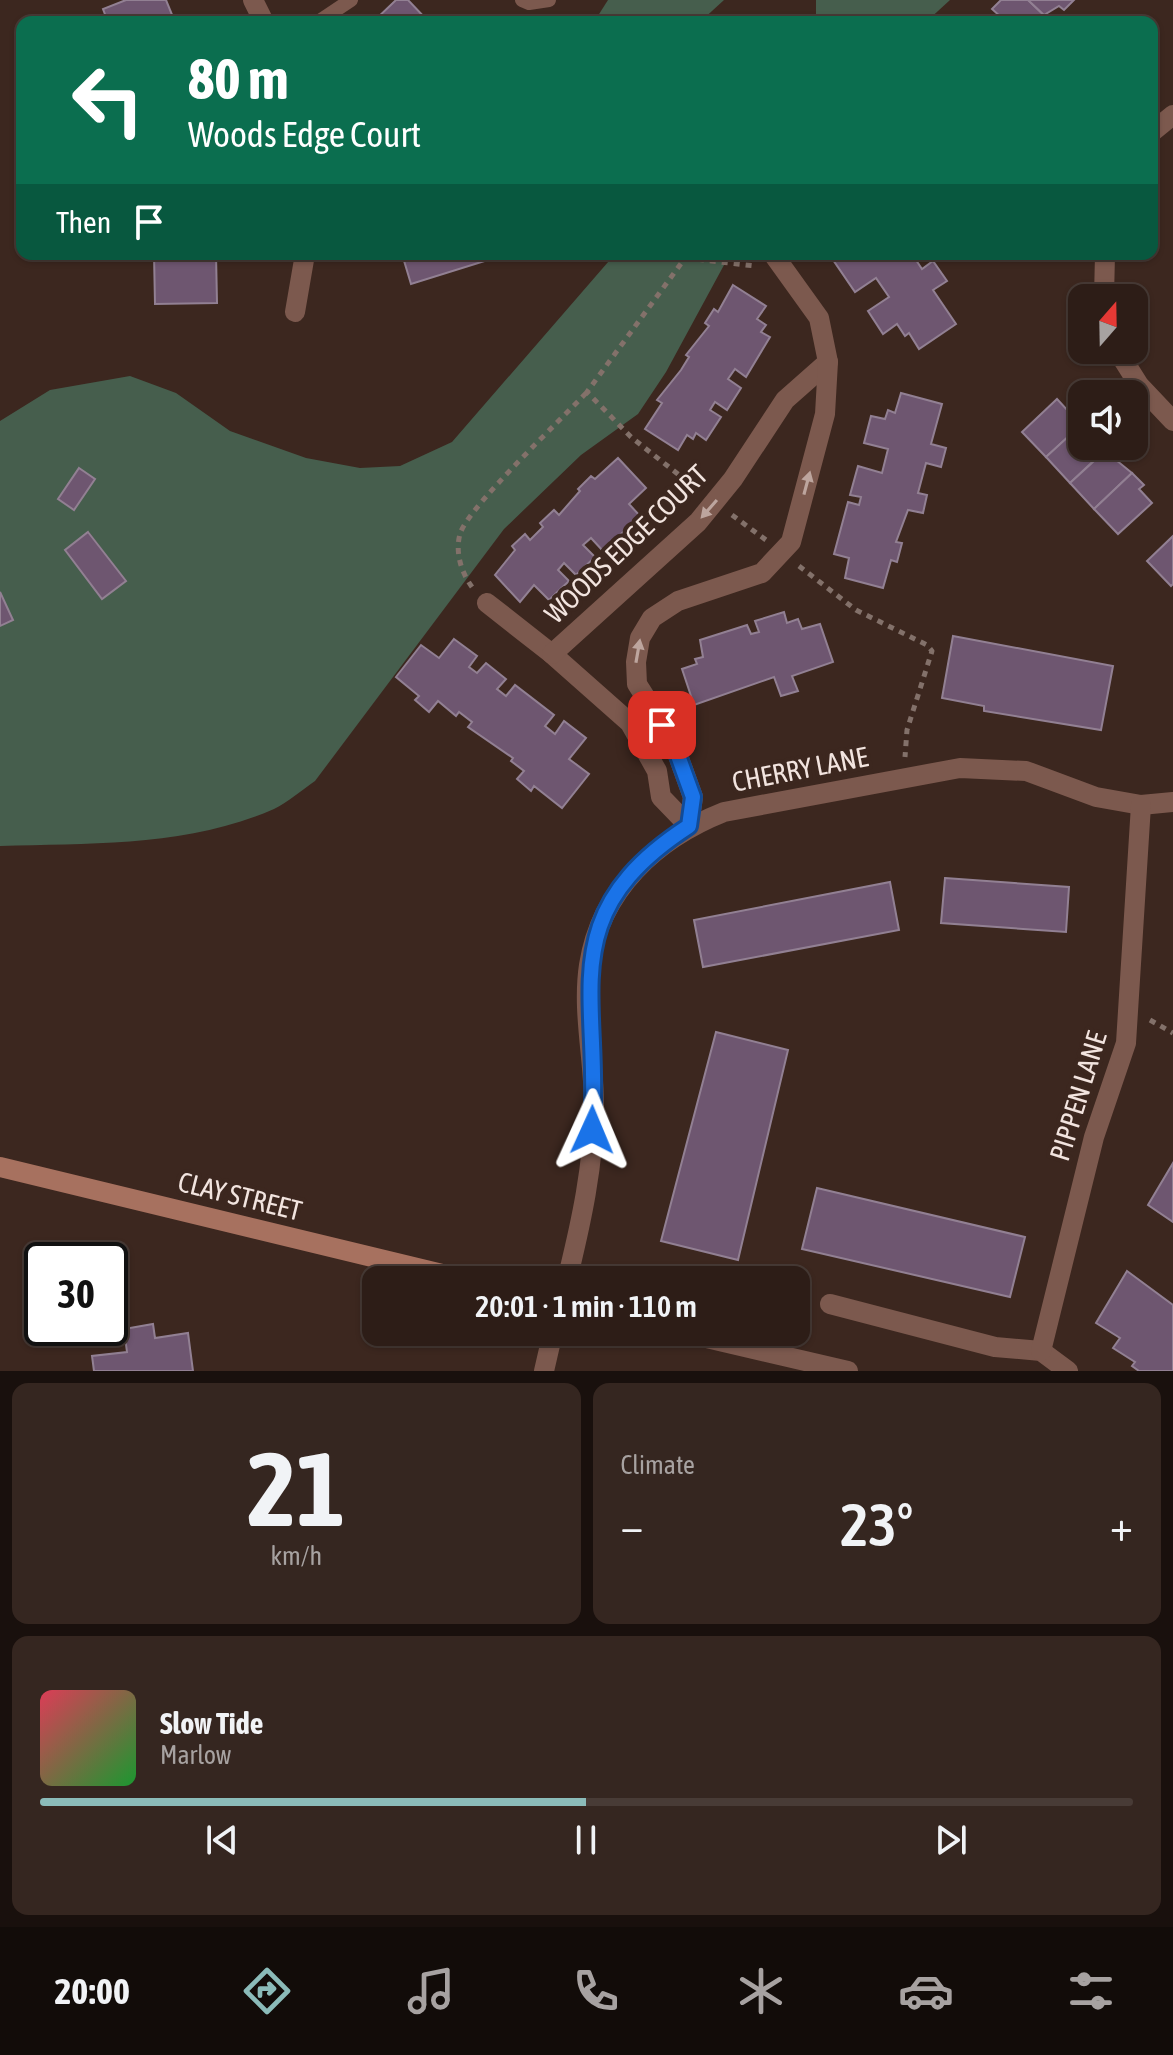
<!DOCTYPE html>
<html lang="en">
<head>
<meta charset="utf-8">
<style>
  :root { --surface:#2d1d17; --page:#352620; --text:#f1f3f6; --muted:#a7a2a1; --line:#483b36; --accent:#8bbbb9 }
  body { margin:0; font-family:"Asap Condensed",sans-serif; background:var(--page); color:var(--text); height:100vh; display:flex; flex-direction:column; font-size:30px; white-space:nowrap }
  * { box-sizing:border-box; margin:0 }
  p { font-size:26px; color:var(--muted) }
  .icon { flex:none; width:44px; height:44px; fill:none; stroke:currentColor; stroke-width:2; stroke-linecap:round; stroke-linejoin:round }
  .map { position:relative; height:1371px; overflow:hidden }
  .drawer { display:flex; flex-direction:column; gap:12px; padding:12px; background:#19100d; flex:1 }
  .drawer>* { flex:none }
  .hud { position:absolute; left:16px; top:16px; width:1142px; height:244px; border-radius:16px; box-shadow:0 2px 6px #0004,0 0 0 2px var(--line); background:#0b6e4f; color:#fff; overflow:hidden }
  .needle { width:52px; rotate:20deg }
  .buttons { position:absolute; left:1068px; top:284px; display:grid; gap:16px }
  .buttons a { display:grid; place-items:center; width:80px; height:80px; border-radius:16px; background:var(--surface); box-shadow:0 2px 6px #0004,0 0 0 2px var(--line); font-size:40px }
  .speed { position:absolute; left:24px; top:1242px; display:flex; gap:16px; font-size:40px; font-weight:700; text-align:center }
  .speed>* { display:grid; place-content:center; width:104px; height:104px; border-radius:50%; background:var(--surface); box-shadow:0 2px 6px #0004,0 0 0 2px var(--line); line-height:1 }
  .speed .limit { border:4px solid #111; border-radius:12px; background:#fff; color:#111 }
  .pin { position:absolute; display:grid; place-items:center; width:68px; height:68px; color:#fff; margin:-34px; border-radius:16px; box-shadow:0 4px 12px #0006 }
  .me { position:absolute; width:88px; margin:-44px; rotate:1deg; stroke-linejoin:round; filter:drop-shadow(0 0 6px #0008) }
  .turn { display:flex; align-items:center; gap:28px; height:168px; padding:0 40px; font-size:36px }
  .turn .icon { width:104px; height:104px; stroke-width:2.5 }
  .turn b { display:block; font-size:56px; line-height:68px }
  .then { display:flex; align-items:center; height:76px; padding:0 40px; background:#0003; gap:16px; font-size:30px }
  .big { font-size:60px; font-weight:600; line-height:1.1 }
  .drawer .tile { flex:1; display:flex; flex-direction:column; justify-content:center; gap:12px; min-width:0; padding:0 28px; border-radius:16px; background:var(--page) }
  .drawer .dial { align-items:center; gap:0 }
  .dial b { font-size:104px; line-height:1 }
  .song { display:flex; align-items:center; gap:24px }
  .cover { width:96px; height:96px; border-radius:12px; background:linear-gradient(135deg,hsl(350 70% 55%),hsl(130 70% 35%)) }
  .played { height:8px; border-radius:4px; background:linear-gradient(90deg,var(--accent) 50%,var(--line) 50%) }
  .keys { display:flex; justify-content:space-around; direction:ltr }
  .heat { display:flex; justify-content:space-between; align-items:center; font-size:44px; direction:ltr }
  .drawer .tiles { flex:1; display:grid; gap:12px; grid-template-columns:1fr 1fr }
  .tile:last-child { grid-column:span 2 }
  .trip { position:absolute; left:362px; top:1266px; width:448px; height:80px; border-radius:16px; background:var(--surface); box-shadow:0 2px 6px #0004,0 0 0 2px var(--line); font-weight:600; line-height:80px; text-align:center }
  .tab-bar { display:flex; height:128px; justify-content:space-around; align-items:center; background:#120c09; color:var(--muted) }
  .tab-bar .icon { width:56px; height:56px }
  .tab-bar .on { color:var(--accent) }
  .tab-bar b { font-size:36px; color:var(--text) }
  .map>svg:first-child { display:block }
  .green { fill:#465e4d; fill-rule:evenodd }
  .building { fill:#6e5670; stroke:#928093; stroke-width:2 }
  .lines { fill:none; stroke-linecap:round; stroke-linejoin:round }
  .path { stroke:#83716a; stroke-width:5; stroke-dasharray:6 6; stroke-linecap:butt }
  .lane { stroke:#7c594e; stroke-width:14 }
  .street { stroke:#7c594e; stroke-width:20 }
  .secondary { stroke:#a7715f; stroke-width:20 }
  .oneway { fill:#bda59e }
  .route-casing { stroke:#114b97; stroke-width:20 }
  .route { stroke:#1a73e8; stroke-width:14 }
  .labels { text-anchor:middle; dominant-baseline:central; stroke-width:8; stroke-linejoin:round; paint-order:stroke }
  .street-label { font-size:28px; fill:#f2e4df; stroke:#3c271f }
</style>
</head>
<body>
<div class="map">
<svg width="1173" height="1371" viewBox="0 0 1173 1371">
  <rect width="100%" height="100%" fill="#3c271f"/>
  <g class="green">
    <path d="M 608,0 L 724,0 L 700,22 L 594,22 Z"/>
    <path d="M 816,0 L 950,0 L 926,22 L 816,22 Z"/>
    <path d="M 615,254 L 730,254 L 666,372 L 638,414 L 581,455 L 504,529 L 315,781 C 302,790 288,802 274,809 C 187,847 93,843 0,846 L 0,626 L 13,619 L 0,592 L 0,421 L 50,390 L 130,376 L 176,393 L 230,431 L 306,458 L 360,468 L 400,466 L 452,442 ZM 79,468 L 95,479 L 74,510 L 58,498 ZM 89,532 L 126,581 L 102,598 L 65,551 Z"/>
  </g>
  <g class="building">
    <path d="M 126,0 L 166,0 L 175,22 L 108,22 L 103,9 Z"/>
    <path d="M 396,0 L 408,0 L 429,22 L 373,22 Z"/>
    <path d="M 1001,0 L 1028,0 L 1051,22 L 998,22 L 1002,18 L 992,9 Z"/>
    <path d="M 1028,0 L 1074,0 L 1064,10 L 1059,6 L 1044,15 Z"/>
    <path d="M 154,254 L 216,254 L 217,303 L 155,304 Z"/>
    <path d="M 402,254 L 507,254 L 411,284 Z"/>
    <path d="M 829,254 L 912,254 L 922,269 L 933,261 L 947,281 L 933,290 L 956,324 L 919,349 L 909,333 L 905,336 L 897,324 L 883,334 L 868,311 L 889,297 L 876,278 L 855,292 Z"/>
    <path d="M 733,285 L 766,306 L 757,319 L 766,325 L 761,332 L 770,337 L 746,377 L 735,369 L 728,379 L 741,388 L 727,410 L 715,402 L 710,410 L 721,417 L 706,440 L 696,433 L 693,439 L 687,435 L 678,450 L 645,429 L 662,403 L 657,400 L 681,370 L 689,357 L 686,355 L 709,326 L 705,323 L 714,309 L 718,312 Z"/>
    <path d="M 901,393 L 942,404 L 931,444 L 946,448 L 941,467 L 926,463 L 918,493 L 927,495 L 923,513 L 908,510 L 896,542 L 902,543 L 897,562 L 891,560 L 883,588 L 845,578 L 849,558 L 834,554 L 848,502 L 859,505 L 861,497 L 850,495 L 858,466 L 882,473 L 888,449 L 864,443 L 871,416 L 885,419 L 888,410 L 895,413 Z"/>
    <path d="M 1057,399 L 1069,412 L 1073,409 L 1082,424 L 1046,457 L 1022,432 Z"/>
    <path d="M 1082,424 L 1082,446 L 1099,446 L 1104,451 L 1070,483 L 1046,457 Z"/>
    <path d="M 1105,451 L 1132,473 L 1094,509 L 1070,483 Z"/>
    <path d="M 618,458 L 646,488 L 629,504 L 640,516 L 603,551 L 591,538 L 583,545 L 595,557 L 576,575 L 564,563 L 558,570 L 569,581 L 549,600 L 534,585 L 520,602 L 495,575 L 515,550 L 512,546 L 525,534 L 530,540 L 543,527 L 540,523 L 554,510 L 559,515 L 580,491 L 578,489 L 591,476 L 595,479 Z"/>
    <path d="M 79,468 L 95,479 L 74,510 L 58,499 Z"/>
    <path d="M 1132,473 L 1144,485 L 1139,489 L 1152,503 L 1118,534 L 1094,509 Z"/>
    <path d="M 88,532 L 126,581 L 102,599 L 65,550 Z"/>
    <path d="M 1173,536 L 1173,584 L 1171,586 L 1147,561 Z"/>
    <path d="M 0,592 L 13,620 L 0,626 Z"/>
    <path d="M 784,612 L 787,623 L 798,619 L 802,629 L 820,624 L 833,662 L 792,676 L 798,691 L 781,696 L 774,677 L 694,705 L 682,669 L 697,664 L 695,659 L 703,657 L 700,640 L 747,625 L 751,634 L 759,632 L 755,621 Z"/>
    <path d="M 953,636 L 1113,666 L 1101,730 L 984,711 L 984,706 L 942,698 Z"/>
    <path d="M 454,639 L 477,656 L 469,667 L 477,673 L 486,663 L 506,679 L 497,689 L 506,696 L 515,685 L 554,715 L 545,726 L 555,734 L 564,721 L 586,738 L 569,759 L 589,774 L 562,808 L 534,786 L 531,791 L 517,779 L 524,771 L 511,761 L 513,758 L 468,727 L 472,722 L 459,712 L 456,716 L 438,701 L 429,712 L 415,700 L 419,696 L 396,677 L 421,645 L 439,658 Z"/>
    <path d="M 945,878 L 1069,887 L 1066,932 L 941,923 Z"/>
    <path d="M 890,882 L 899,930 L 703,967 L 694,920 Z"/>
    <path d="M 716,1032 L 788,1050 L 738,1260 L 661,1241 Z"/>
    <path d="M 1173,1163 L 1173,1222 L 1148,1205 Z"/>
    <path d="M 817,1188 L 1025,1237 L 1010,1297 L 802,1249 Z"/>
    <path d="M 1127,1271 L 1173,1305 L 1173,1371 L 1139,1371 L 1132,1366 L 1135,1362 L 1113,1348 L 1120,1338 L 1096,1323 Z"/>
    <path d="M 153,1324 L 155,1338 L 188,1333 L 193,1371 L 94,1371 L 92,1356 L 127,1352 L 124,1329 Z"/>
  </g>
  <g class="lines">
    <g class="path">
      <path d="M 688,254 L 587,392 L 631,437 L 698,490"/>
      <path d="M 686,258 L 755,266"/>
      <path d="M 732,515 L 766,540"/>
      <path d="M 799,566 L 856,610 L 927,645 L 932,651 L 907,730 L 905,757"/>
      <path d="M 472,587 C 461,572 455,552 460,534 C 468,507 563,418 587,392"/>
      <path d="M 1150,1020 L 1173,1033"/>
    </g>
    <g class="lane">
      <path d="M 522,0 L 529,3 L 549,0"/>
      <path d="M 318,22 L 351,0"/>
    </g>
    <g class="street">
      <path d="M 253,0 L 264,22"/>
      <path d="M 1152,132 L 1173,115"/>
      <path d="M 1104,298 L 1105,254"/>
      <path d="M 295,312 L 305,254"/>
      <path d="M 1117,350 L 1139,385 L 1173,421"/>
      <path d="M 487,603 L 552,654 L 630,723 L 657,771 L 661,797 L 689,826"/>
      <path d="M 552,654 L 698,522 L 733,479 L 785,400 L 828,362"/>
      <path d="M 689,826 L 693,797 L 672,739 L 637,684 L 636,662 L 640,638 L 652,618 L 678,601 L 762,573 L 791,542 L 825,414 L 828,362 L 819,318 L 773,254"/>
      <path d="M 567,1280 C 581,1223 594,1165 594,1105 C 594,1059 582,1011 589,965 C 601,889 656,839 724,812 L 960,768 L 1026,771 L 1096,797 L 1141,805 L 1173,802"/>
      <path d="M 830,1304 L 995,1347 L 1041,1351 L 1068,1371"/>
      <path d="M 681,1332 L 848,1371"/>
      <path d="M 1041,1351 L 1094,1137 L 1126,1043 L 1141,805"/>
      <path d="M 544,1371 L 553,1332"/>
    </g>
    <path class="secondary" d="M 0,1167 L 467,1280"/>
  </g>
  <defs><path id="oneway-solid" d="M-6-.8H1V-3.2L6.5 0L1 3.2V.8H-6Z" transform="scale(2)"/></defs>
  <g class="oneway">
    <use href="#oneway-solid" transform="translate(807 483) rotate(-75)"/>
    <use href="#oneway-solid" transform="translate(709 509) rotate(131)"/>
    <use href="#oneway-solid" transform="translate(638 651) rotate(-80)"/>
  </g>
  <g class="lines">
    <defs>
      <path id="route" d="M 592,1130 C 602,996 550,916 689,826 L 693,797 L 672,739 L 662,725"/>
    </defs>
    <use href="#route" class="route-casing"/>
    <use href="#route" class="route"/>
  </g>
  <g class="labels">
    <g class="street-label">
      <text transform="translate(626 544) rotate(-44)">WOODS EDGE COURT</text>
      <text transform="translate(800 769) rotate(-11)">CHERRY LANE</text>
      <text transform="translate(1078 1096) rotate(-73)">PIPPEN LANE</text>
      <text transform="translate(240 1196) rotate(14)">CLAY STREET</text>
    </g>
  </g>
</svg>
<div class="buttons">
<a><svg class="needle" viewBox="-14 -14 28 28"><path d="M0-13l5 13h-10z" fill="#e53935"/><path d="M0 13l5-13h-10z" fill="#a7a2a1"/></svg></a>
<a><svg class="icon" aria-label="sound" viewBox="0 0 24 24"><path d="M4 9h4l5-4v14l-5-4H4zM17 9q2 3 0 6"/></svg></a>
</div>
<div class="speed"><div class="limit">30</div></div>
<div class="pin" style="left:662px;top:725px;background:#d93025"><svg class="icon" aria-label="arrive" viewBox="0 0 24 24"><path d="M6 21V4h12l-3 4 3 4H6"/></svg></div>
<svg class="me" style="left:592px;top:1130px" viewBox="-20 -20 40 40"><path d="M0-17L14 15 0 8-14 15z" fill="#1a73e8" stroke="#fff" stroke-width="4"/></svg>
<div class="trip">20:01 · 1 min · 110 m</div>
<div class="hud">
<div class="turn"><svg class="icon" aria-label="left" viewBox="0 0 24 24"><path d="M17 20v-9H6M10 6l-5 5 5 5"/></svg><div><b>80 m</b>Woods Edge Court</div></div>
<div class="then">Then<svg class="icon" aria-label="arrive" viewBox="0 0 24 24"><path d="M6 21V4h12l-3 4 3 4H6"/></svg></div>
</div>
</div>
<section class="drawer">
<div class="tiles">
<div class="tile dial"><b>21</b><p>km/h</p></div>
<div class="tile"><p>Climate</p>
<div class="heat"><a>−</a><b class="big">23°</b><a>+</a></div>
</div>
<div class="tile">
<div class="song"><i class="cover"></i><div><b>Slow Tide</b><p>Marlow</p></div></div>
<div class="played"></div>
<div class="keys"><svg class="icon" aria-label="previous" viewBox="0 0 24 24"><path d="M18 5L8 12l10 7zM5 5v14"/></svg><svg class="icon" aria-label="pause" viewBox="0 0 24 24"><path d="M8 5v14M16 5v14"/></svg><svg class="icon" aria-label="next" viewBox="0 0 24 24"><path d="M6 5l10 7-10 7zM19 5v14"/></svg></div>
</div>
</div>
</section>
<nav class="tab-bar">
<b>20:00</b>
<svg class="icon on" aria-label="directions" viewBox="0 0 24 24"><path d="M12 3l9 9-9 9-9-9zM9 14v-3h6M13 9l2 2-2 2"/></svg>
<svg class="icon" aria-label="music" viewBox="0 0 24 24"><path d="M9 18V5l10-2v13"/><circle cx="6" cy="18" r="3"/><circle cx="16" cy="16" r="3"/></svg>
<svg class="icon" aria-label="phone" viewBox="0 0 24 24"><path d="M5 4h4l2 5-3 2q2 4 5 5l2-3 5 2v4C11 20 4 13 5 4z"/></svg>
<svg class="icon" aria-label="climate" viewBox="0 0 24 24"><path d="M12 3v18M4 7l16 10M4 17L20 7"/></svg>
<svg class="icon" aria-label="car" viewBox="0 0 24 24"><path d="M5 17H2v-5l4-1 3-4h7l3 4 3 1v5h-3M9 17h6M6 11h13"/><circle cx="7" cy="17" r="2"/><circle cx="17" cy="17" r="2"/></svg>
<svg class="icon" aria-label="filters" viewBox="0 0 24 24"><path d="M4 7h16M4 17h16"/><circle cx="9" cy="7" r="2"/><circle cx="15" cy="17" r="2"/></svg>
</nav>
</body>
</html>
